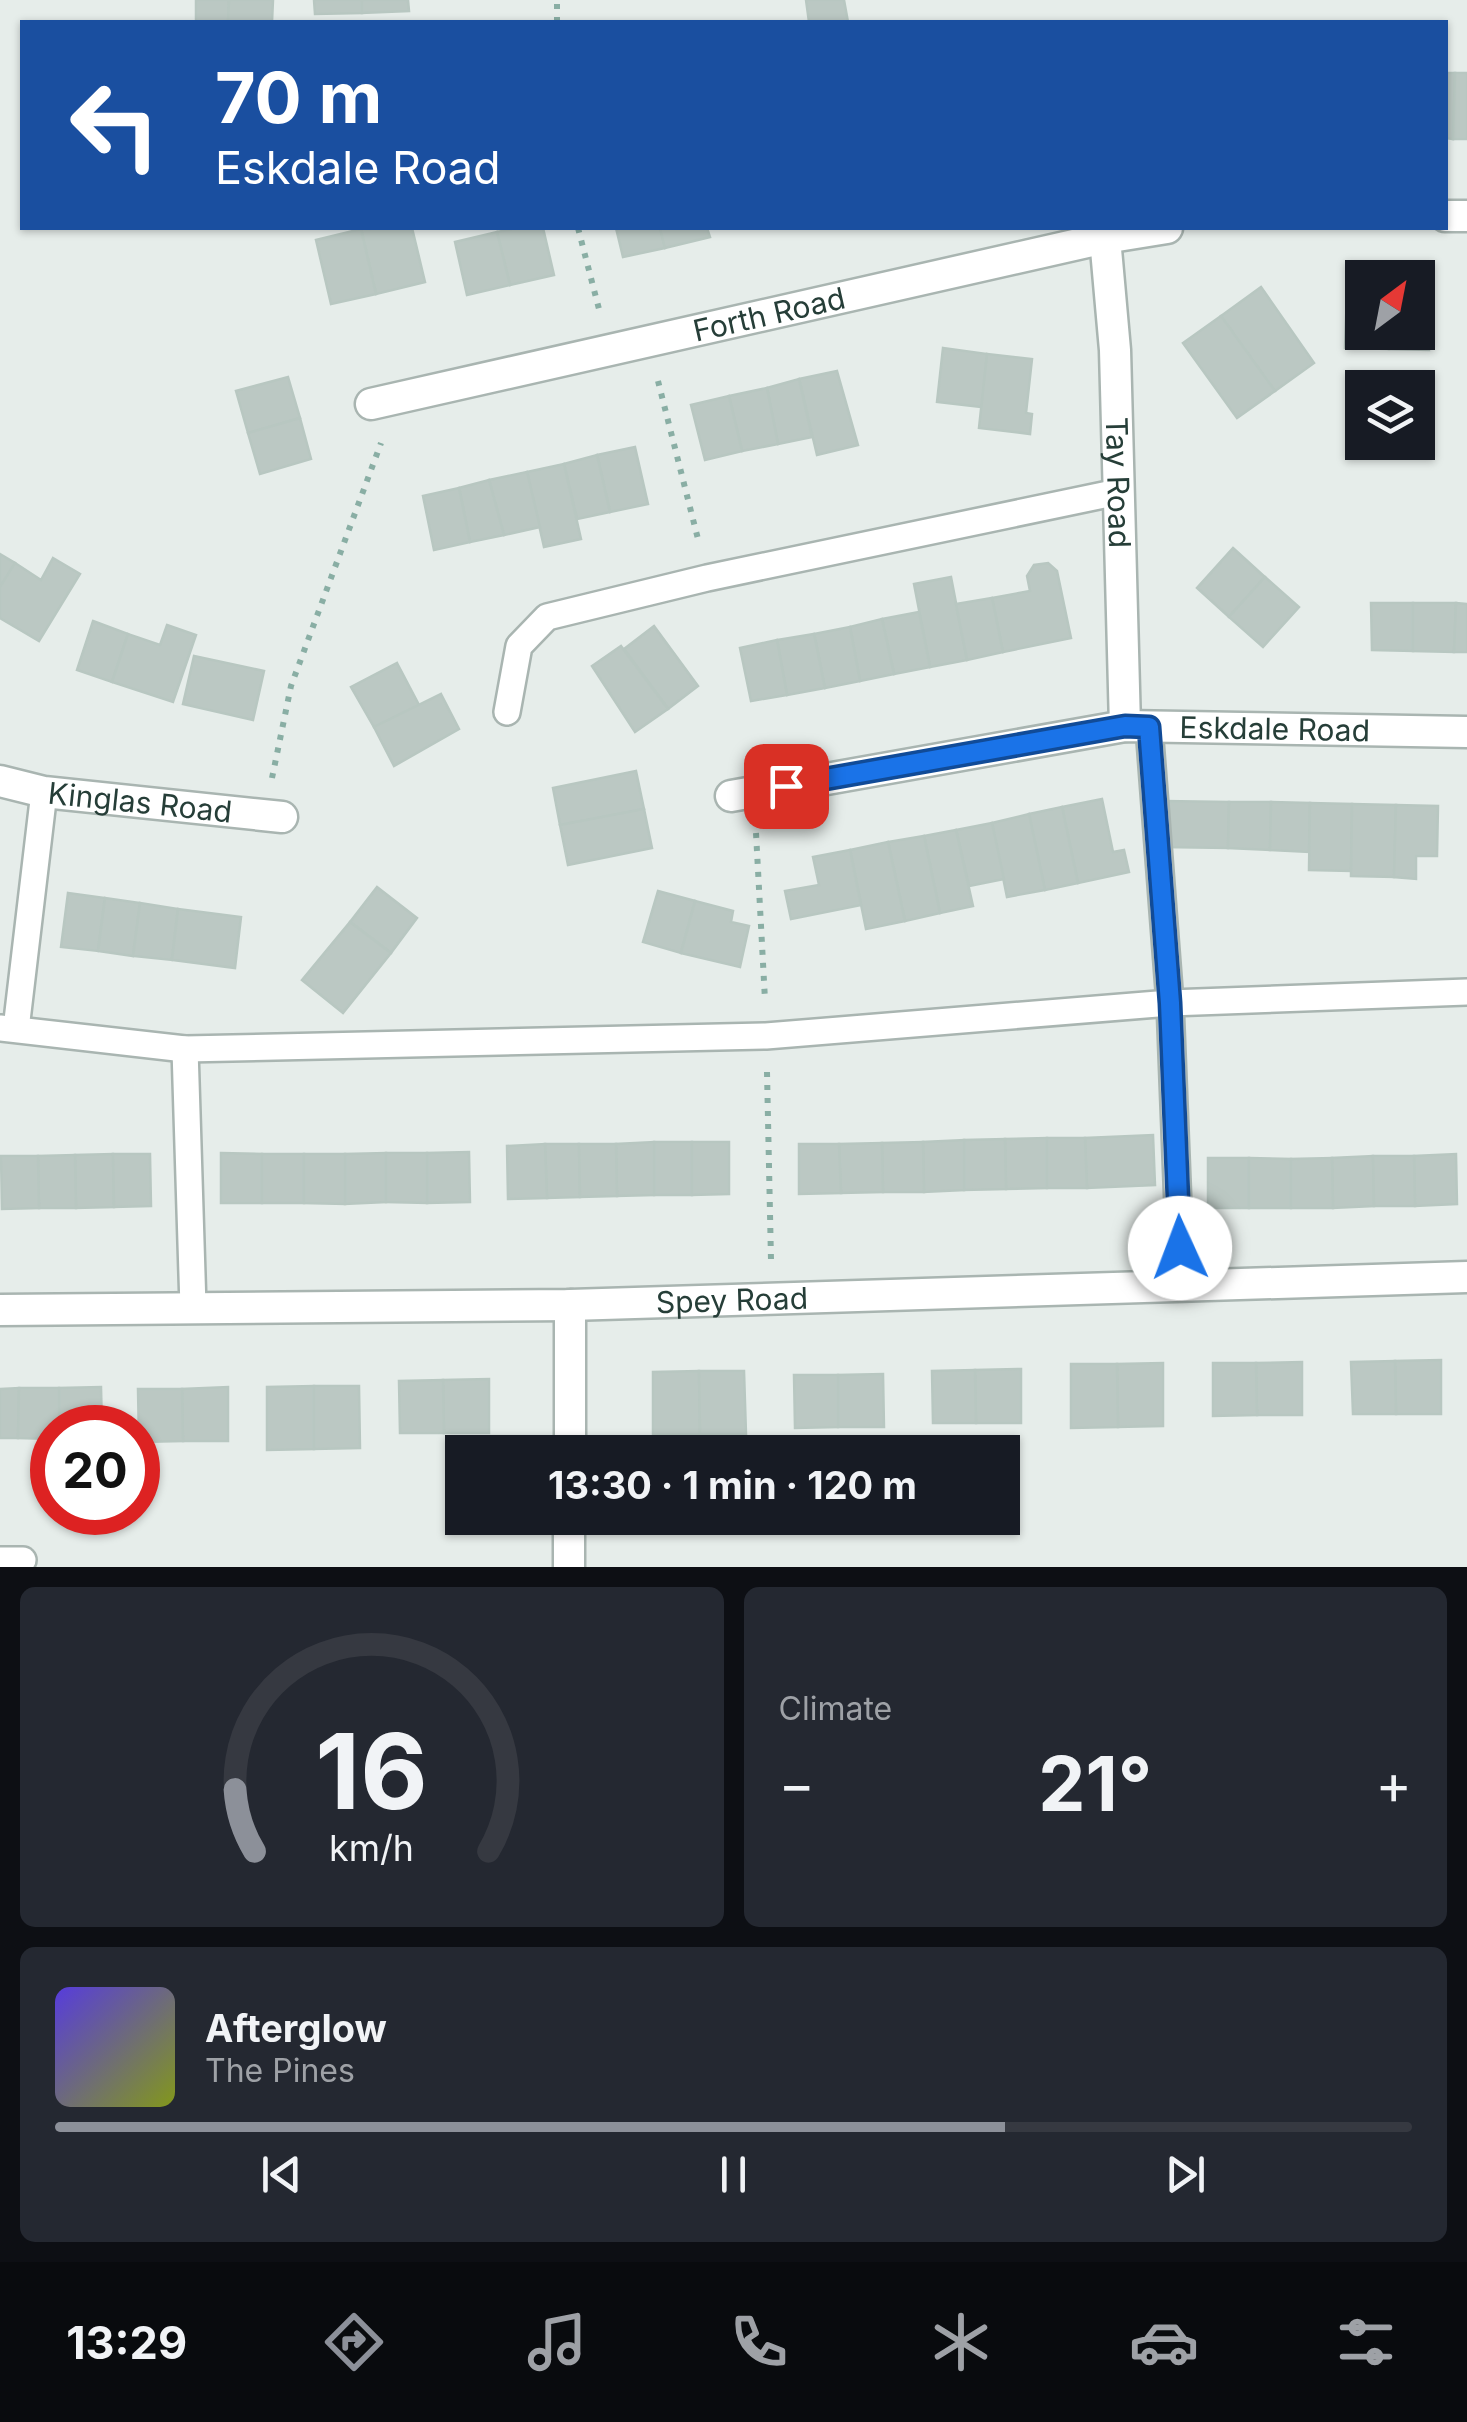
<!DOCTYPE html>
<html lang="en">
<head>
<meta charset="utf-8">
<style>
  :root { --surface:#171b24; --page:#242831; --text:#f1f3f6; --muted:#9ea1a6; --line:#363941; --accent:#8c9099 }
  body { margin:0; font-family:Inter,sans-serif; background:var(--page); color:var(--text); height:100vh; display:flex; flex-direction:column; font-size:38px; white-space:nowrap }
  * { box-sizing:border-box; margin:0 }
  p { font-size:32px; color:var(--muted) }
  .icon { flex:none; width:55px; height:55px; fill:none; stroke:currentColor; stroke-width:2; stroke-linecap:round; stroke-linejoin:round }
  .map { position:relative; height:1567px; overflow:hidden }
  .side { display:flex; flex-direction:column; gap:20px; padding:20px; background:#0d0f14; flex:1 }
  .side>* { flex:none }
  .hud { position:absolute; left:20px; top:20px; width:1428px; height:210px; border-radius:0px; box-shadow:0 2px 8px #0004; background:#1a4fa0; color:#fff; overflow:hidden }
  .needle { width:65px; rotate:32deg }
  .tools { position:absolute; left:1345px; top:260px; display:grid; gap:20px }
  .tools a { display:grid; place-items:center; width:90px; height:90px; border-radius:0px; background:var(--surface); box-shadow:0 2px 8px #0004; font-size:50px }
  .speed { position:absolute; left:30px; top:1405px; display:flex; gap:20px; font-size:50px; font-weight:700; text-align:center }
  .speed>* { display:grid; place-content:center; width:130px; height:130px; border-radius:50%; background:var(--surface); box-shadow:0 2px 8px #0004; line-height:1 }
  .speed .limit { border:15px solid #d22; background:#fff; color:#111 }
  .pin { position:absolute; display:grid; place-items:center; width:85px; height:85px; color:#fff; margin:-42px; border-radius:20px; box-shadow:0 5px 15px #0006 }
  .me { position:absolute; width:110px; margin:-55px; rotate:358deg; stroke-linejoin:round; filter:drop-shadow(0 0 8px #0008) }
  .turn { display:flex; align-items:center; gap:35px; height:210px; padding:0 30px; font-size:45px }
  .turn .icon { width:130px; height:130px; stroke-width:2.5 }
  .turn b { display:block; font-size:70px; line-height:85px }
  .big { font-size:75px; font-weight:700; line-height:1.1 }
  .side .card { flex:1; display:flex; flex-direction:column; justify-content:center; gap:15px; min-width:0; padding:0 35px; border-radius:15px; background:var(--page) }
  .side .dial { align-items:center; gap:0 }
  .dial svg { height:260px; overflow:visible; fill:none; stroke:var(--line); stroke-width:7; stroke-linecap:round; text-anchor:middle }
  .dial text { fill:var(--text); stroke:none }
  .song { display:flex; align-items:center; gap:30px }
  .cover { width:120px; height:120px; border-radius:15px; background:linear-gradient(135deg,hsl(250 70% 55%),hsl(70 70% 35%)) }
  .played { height:10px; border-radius:5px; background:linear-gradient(90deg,var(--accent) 70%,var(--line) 70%) }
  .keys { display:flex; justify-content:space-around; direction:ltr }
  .heat { display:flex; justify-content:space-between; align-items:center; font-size:55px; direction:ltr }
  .side .tiles { flex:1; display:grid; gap:20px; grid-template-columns:1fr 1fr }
  .card:last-child { grid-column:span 2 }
  .trip { position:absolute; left:445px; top:1435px; width:575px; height:100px; border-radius:0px; background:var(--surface); box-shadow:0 2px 8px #0004; font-weight:700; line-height:100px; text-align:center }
  .dock { display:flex; height:160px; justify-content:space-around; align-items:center; background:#090b0e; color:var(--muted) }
  .dock .icon { width:70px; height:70px }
  .dock .current { color:var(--accent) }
  .dock b { font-size:45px; color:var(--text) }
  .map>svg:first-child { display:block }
  .building { fill:#bbc8c3; stroke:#b8c7c1; stroke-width:2.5 }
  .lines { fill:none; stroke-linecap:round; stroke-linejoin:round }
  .lane-casing { stroke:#a9b5b1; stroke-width:30 }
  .street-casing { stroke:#a9b5b1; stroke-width:35 }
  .path { stroke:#89aea4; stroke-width:6; stroke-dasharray:5 8; stroke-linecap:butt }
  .lane { stroke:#fff; stroke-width:25 }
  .street { stroke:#fff; stroke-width:30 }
  .route-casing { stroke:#114b97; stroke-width:25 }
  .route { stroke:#1a73e8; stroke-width:18 }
  .labels { text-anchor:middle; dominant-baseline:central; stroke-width:10; stroke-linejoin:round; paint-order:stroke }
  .street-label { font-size:30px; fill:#263e38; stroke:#f6faf8 }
</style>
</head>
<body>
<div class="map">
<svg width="1467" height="1567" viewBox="0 0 1467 1567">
  <rect width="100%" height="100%" fill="#e6edea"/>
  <g class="building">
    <path d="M 196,0 L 229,0 L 228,22 L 196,22 Z"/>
    <path d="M 229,0 L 273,0 L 272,22 L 228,22 Z"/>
    <path d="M 314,0 L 362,0 L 362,13 L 315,14 Z"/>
    <path d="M 362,0 L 408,0 L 409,11 L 362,13 Z"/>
    <path d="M 806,0 L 844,0 L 848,22 L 809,22 Z"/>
    <path d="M 1445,73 L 1455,73 L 1453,139 L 1445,138 Z"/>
    <path d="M 1455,73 L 1467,73 L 1467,139 L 1453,139 Z"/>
    <path d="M 412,228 L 425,282 L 376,294 L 361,229 Z"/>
    <path d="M 517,228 L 543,228 L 554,275 L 510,285 L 497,232 Z"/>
    <path d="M 616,228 L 660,228 L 665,248 L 623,257 Z"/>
    <path d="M 660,228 L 707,228 L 710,237 L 665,248 Z"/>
    <path d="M 361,229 L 376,294 L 331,304 L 316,240 Z"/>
    <path d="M 497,232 L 510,285 L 467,295 L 455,242 Z"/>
    <path d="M 1261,287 L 1314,363 L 1275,391 L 1221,316 Z"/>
    <path d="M 1347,293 L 1362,294 L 1362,332 L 1390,332 L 1389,349 L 1345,348 Z"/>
    <path d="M 1418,296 L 1430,296 L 1429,350 L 1389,349 L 1390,332 L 1418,332 Z"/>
    <path d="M 1221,316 L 1275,391 L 1237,418 L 1183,343 Z"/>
    <path d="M 943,348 L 987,354 L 982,407 L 937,402 Z"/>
    <path d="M 987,354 L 1032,359 L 1026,413 L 1032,414 L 1030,434 L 979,428 Z"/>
    <path d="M 837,371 L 858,445 L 817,455 L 799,379 Z"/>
    <path d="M 288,377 L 300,418 L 248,433 L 236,391 Z"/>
    <path d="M 799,379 L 812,437 L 778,444 L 767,388 Z"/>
    <path d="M 767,388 L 778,444 L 742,451 L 729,396 Z"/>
    <path d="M 729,396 L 742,451 L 705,460 L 691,405 Z"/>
    <path d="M 300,418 L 311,459 L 260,474 L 248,433 Z"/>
    <path d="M 635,447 L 648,504 L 610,512 L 597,455 Z"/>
    <path d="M 597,455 L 610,512 L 577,519 L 564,464 Z"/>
    <path d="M 564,464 L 581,539 L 544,547 L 527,472 Z"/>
    <path d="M 527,472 L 540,527 L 504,535 L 489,480 Z"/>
    <path d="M 489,480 L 504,535 L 470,542 L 459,488 Z"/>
    <path d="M 459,488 L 470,542 L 434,550 L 423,496 Z"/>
    <path d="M 1233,548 L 1265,577 L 1229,617 L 1197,588 Z"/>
    <path d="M 0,554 L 15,563 L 0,587 Z"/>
    <path d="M 53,558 L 80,574 L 39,641 L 0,618 L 0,587 L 15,563 L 41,580 Z"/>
    <path d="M 1048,563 L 1057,571 L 1071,638 L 1003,652 L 992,598 L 1030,591 L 1027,576 L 1034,565 Z"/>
    <path d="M 951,577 L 967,660 L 930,667 L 914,584 Z"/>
    <path d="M 1265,577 L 1299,607 L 1263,647 L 1229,617 Z"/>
    <path d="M 992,598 L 1003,652 L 967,660 L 956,604 Z"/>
    <path d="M 1371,603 L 1413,603 L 1413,651 L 1372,650 Z"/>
    <path d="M 1413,603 L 1456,603 L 1454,652 L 1413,651 Z"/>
    <path d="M 1456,603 L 1467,604 L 1467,652 L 1454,652 Z"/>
    <path d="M 919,612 L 930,667 L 894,674 L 882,619 Z"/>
    <path d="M 882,619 L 894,674 L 860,681 L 850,627 Z"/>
    <path d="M 93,621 L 128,634 L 112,682 L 77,670 Z"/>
    <path d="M 167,625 L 196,635 L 173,702 L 112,682 L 128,634 L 160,645 Z"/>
    <path d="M 654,626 L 698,686 L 668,709 L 624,649 Z"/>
    <path d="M 850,627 L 860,681 L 825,688 L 814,634 Z"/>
    <path d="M 814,634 L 825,688 L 787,695 L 777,640 Z"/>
    <path d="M 777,640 L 787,695 L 751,701 L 740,648 Z"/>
    <path d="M 621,646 L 668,709 L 635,732 L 592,666 Z"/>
    <path d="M 194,656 L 264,671 L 253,720 L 183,704 Z"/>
    <path d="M 397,663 L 419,705 L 374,727 L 351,687 Z"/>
    <path d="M 441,694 L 459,729 L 394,766 L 374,727 Z"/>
    <path d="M 636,771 L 644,809 L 560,825 L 553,788 Z"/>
    <path d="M 1102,799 L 1113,852 L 1124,850 L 1129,872 L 1078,883 L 1062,807 Z"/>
    <path d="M 1164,801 L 1229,802 L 1228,848 L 1163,847 Z"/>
    <path d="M 1229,802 L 1271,802 L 1270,850 L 1228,848 Z"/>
    <path d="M 1271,802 L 1310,803 L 1309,852 L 1270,850 Z"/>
    <path d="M 1310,803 L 1352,804 L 1351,871 L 1309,870 Z"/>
    <path d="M 1352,804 L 1396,805 L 1394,877 L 1351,876 Z"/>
    <path d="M 1396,805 L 1438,806 L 1437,856 L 1416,856 L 1416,879 L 1394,877 Z"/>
    <path d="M 1062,807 L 1078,883 L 1045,890 L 1029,814 Z"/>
    <path d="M 644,809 L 652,848 L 568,865 L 560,825 Z"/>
    <path d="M 1029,814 L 1045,890 L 1007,897 L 992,823 Z"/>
    <path d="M 992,823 L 1004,879 L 969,886 L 956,830 Z"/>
    <path d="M 956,830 L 973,906 L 940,913 L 924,836 Z"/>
    <path d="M 924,836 L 940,913 L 905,921 L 888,842 Z"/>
    <path d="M 888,842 L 905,921 L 866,929 L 850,850 Z"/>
    <path d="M 850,850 L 861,905 L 791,919 L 785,891 L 819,885 L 813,857 Z"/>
    <path d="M 377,887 L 417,918 L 391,953 L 350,922 Z"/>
    <path d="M 658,891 L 695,901 L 681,953 L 643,942 Z"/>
    <path d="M 68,893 L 105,898 L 98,951 L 61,947 Z"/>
    <path d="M 105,898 L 140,903 L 133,956 L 98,951 Z"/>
    <path d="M 695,901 L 733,911 L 731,922 L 749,926 L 740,967 L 681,953 Z"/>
    <path d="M 140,903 L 178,909 L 172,960 L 133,956 Z"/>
    <path d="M 178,909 L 241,917 L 235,968 L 172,960 Z"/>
    <path d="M 350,922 L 391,953 L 343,1013 L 302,980 Z"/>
    <path d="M 1153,1135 L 1155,1185 L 1087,1188 L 1085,1138 Z"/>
    <path d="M 1047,1138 L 1047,1188 L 1006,1189 L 1005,1139 Z"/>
    <path d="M 1047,1138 L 1085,1138 L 1087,1188 L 1047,1188 Z"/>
    <path d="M 1005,1139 L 1006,1189 L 964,1190 L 964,1140 Z"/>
    <path d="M 964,1140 L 964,1190 L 924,1192 L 923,1142 Z"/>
    <rect x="654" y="1142" width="38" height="53"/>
    <path d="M 654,1142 L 654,1195 L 617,1196 L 616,1144 Z"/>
    <path d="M 692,1142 L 729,1142 L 729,1194 L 692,1195 Z"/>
    <path d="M 923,1142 L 924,1192 L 883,1192 L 882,1143 Z"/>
    <path d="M 882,1143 L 883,1192 L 841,1193 L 839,1144 Z"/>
    <path d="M 545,1144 L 579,1144 L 580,1197 L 547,1198 Z"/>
    <path d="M 545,1144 L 547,1198 L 508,1199 L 507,1146 Z"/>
    <path d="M 579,1144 L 616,1144 L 617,1196 L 580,1197 Z"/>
    <path d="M 799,1144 L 839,1144 L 841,1193 L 799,1194 Z"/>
    <path d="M 469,1152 L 470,1202 L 427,1203 L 427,1153 Z"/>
    <path d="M 221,1153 L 262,1154 L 262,1203 L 221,1203 Z"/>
    <path d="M 386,1153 L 386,1202 L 345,1204 L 345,1154 Z"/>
    <path d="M 386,1153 L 427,1153 L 427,1203 L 386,1202 Z"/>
    <path d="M 113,1154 L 114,1207 L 76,1208 L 75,1155 Z"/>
    <path d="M 113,1154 L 150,1154 L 151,1206 L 114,1207 Z"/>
    <rect x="262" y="1154" width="42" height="49"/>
    <path d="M 304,1154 L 345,1154 L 345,1204 L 304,1203 Z"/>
    <path d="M 1456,1154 L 1457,1204 L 1415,1206 L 1414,1156 Z"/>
    <path d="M 75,1155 L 76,1208 L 39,1208 L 38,1156 Z"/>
    <path d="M 1,1156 L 38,1156 L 39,1208 L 2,1209 Z"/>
    <path d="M 1373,1156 L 1374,1206 L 1333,1208 L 1332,1158 Z"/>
    <path d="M 1373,1156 L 1414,1156 L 1415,1206 L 1374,1206 Z"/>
    <rect x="1208" y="1158" width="41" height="50"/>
    <path d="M 1249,1158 L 1291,1159 L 1291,1208 L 1249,1208 Z"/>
    <path d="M 1332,1158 L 1333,1208 L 1291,1208 L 1291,1159 Z"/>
    <path d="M 1441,1360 L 1441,1414 L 1396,1414 L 1395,1361 Z"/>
    <path d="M 1395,1361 L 1396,1414 L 1353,1414 L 1351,1362 Z"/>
    <path d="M 1302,1362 L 1302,1415 L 1257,1415 L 1256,1363 Z"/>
    <path d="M 1163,1363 L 1163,1426 L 1118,1427 L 1117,1364 Z"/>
    <path d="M 1213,1363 L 1256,1363 L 1257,1415 L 1213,1416 Z"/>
    <path d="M 1071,1364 L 1117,1364 L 1118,1427 L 1071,1428 Z"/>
    <path d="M 1021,1369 L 1021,1423 L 976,1423 L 975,1370 Z"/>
    <path d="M 975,1370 L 976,1423 L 933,1423 L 932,1371 Z"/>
    <path d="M 699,1371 L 700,1434 L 653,1435 L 653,1372 Z"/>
    <path d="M 699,1371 L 744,1371 L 746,1434 L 700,1434 Z"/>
    <path d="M 883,1374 L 884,1427 L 838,1427 L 838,1375 Z"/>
    <path d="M 794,1375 L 838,1375 L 838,1427 L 795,1428 Z"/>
    <path d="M 489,1379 L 489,1433 L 444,1433 L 443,1380 Z"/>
    <path d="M 443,1380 L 444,1433 L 400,1433 L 399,1381 Z"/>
    <path d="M 314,1386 L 314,1449 L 267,1450 L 267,1387 Z"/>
    <path d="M 314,1386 L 359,1386 L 360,1448 L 314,1449 Z"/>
    <path d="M 101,1387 L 102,1428 L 59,1428 L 59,1388 Z"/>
    <path d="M 228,1387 L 228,1441 L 183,1441 L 182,1389 Z"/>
    <path d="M 19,1388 L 18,1438 L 0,1438 L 0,1389 Z"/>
    <path d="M 19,1388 L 59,1388 L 59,1428 L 52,1428 L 52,1439 L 18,1438 Z"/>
    <path d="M 138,1389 L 182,1389 L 183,1441 L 139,1442 Z"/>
  </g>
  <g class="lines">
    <defs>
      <g id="lane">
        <path d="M 507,712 L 519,646 L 547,617 L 707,578 L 1118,492"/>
        <path d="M 1149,727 L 1170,1003 L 1181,1283"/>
        <path d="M 0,1028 L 185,1049 L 766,1036 L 1170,1003 L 1467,992"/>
        <path d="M 16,1029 L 44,792"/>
        <path d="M 185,1049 L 193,1307"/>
        <path d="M 0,1560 L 23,1560"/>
      </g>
      <g id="street">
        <path d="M 1445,216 L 1467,216"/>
        <path id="s1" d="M 1105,238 L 1115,350 L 1125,726"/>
        <path id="s2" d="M 371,404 L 1105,238 L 1167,228"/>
        <path id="s3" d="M 0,781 L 44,792 L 282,817"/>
        <path id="s4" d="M 731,796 L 1125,726 L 1467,732"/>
        <path id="s5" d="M 0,1310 L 570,1305 L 1467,1277"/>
        <path d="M 570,1452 L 570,1305"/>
        <path d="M 569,1567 L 569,1518"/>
      </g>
    </defs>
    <use href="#lane" class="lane-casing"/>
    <use href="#street" class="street-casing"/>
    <g class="path">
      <path d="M 557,22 L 557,0"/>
      <path d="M 578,228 L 600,313"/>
      <path d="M 658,381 L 699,543"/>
      <path d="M 272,778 L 291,686 L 381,443"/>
      <path d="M 756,833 L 765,1000"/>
      <path d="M 767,1072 L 771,1260"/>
    </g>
    <use href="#lane" class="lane"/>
    <use href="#street" class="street"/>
  </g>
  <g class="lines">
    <defs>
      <path id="route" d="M 786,786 L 1125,726 L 1149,727 L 1170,1003 L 1180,1248"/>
    </defs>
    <use href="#route" class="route-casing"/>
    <use href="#route" class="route"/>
  </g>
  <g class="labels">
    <g class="street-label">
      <text stroke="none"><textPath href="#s2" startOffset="408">Forth Road</textPath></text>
      <text stroke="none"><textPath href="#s1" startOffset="245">Tay Road</textPath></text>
      <text stroke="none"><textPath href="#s4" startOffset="550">Eskdale Road</textPath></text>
      <text stroke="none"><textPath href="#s3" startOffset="142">Kinglas Road</textPath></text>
      <text stroke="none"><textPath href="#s5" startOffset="732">Spey Road</textPath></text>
    </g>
  </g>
</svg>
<div class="tools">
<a><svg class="needle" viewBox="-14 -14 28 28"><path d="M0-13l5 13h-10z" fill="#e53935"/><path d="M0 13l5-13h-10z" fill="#9ea1a6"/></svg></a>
<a><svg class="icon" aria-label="layers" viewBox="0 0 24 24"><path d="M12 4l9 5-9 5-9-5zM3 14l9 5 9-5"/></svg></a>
</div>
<div class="speed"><div class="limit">20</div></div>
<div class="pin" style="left:786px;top:786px;background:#d93025"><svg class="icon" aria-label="arrive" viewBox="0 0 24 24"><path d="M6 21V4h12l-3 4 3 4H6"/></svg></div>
<svg class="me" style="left:1180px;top:1248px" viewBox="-20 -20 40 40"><circle r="19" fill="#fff"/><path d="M0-13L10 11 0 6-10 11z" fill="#1a73e8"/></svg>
<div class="trip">13:30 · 1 min · 120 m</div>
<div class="hud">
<div class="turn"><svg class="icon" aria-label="left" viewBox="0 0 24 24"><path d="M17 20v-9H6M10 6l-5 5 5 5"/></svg><div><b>70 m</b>Eskdale Road</div></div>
</div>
</div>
<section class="side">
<div class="tiles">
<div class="card dial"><svg viewBox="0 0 100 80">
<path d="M14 69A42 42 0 1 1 86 69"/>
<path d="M14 69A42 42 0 0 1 8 50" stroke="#8c9099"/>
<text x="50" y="56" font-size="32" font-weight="700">16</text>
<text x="50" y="72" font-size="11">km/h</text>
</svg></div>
<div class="card"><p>Climate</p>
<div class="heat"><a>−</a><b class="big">21°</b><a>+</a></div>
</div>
<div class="card">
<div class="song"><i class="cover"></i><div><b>Afterglow</b><p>The Pines</p></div></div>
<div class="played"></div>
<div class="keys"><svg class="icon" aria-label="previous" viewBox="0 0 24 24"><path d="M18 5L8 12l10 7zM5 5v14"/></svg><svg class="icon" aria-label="pause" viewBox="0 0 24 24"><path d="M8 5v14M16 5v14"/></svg><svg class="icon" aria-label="next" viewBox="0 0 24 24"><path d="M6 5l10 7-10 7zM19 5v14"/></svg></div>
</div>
</div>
</section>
<nav class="dock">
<b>13:29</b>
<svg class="icon current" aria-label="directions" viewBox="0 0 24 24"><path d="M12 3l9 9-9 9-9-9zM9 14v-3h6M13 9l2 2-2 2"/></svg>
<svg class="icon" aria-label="music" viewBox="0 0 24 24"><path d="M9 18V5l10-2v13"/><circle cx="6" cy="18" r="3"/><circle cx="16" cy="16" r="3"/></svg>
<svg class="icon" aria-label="phone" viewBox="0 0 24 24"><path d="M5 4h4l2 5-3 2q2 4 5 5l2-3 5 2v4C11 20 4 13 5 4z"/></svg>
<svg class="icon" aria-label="climate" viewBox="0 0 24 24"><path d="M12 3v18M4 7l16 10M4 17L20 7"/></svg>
<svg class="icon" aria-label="car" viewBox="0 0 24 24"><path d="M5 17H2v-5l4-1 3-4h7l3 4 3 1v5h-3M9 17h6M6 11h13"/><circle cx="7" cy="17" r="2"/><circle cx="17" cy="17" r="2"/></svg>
<svg class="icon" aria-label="filters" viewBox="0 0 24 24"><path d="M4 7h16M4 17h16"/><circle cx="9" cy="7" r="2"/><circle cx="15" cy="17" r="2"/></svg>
</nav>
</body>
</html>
